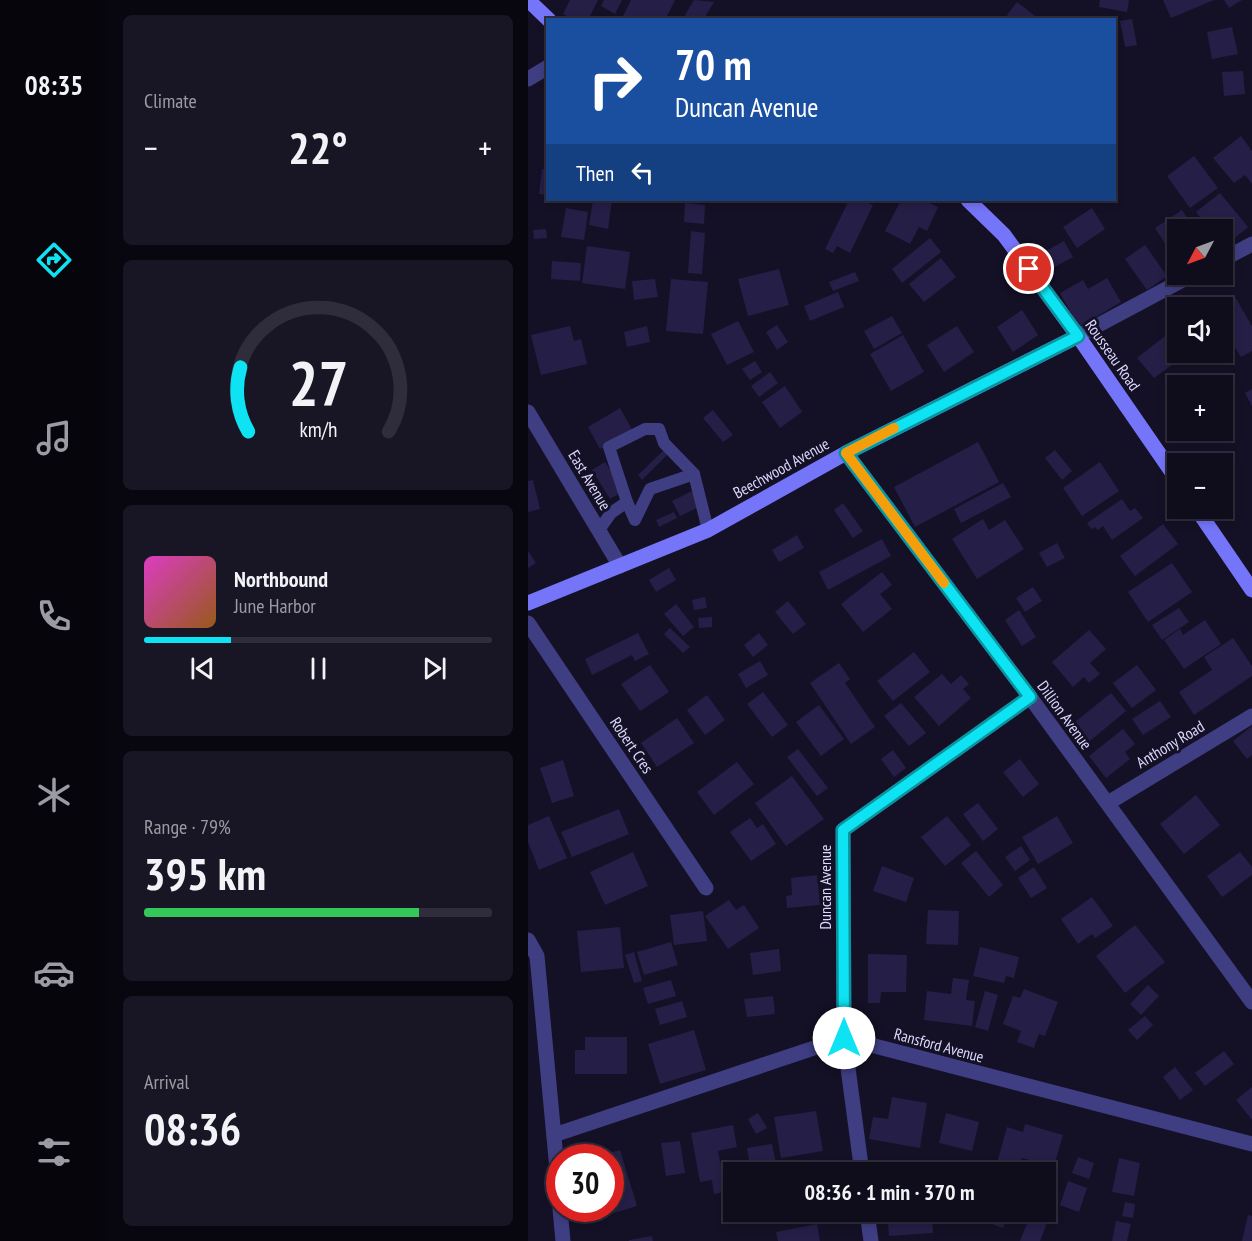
<!DOCTYPE html>
<html lang="en">
<head>
<meta charset="utf-8">
<style>
  :root { --surface:#0f0d1c; --page:#181625; --text:#f1f3f6; --muted:#9b9ca3; --line:#2f2d3b; --accent:#0ee3f3 }
  body { margin:0; font-family:"PT Sans Narrow",sans-serif; background:var(--page); color:var(--text); height:100vh; display:flex; flex-direction:column; font-size:22px; white-space:nowrap }
  * { box-sizing:border-box; margin:0 }
  p { font-size:20px; color:var(--muted) }
  .icon { flex:none; width:33px; height:33px; fill:none; stroke:currentColor; stroke-width:2; stroke-linecap:round; stroke-linejoin:round }
  .map { position:relative; flex:1; overflow:hidden }
  .sheet { display:flex; flex-direction:column; gap:15px; padding:15px; background:#08070f; width:420px }
  .sheet>* { flex:none }
  .hud { position:absolute; left:18px; top:18px; width:570px; height:183px; border-radius:0px; box-shadow:0 3px 9px #0003,0 0 0 2px var(--line); background:#1a4fa0; color:#fff; overflow:hidden }
  .needle { width:39px; rotate:229deg }
  .fabs { position:absolute; left:639px; top:219px; display:grid; gap:12px }
  .fabs a { display:grid; place-items:center; width:66px; height:66px; border-radius:0px; background:var(--surface); box-shadow:0 3px 9px #0003,0 0 0 2px var(--line); font-size:30px }
  .speed { position:absolute; left:18px; top:1144px; display:flex; gap:12px; font-size:30px; font-weight:700; text-align:center }
  .speed>* { display:grid; place-content:center; width:78px; height:78px; border-radius:50%; background:var(--surface); box-shadow:0 3px 9px #0003,0 0 0 2px var(--line); line-height:1 }
  .speed .limit { border:9px solid #d22; background:#fff; color:#111 }
  .pin { position:absolute; display:grid; place-items:center; width:51px; height:51px; color:#fff; margin:-26px; border:3px solid #fff; border-radius:50%; box-shadow:0 2px 6px #0007 }
  .me { position:absolute; width:66px; margin:-33px; rotate:0deg; stroke-linejoin:round; filter:drop-shadow(0 0 4px #0008) }
  .turn { display:flex; align-items:center; gap:21px; height:126px; padding:0 30px; font-size:27px }
  .turn .icon { width:78px; height:78px; stroke-width:2.5 }
  .turn b { display:block; font-size:42px; line-height:51px }
  .then { display:flex; align-items:center; height:57px; padding:0 30px; background:#0003; gap:12px; font-size:22px }
  .big { font-size:45px; font-weight:600; line-height:1.1 }
  .sheet .tile { flex:1; display:flex; flex-direction:column; justify-content:center; gap:9px; min-width:0; padding:0 21px; border-radius:9px; background:var(--page) }
  .sheet .dial { align-items:center; gap:0 }
  .dial svg { height:156px; overflow:visible; fill:none; stroke:var(--line); stroke-width:7; stroke-linecap:round; text-anchor:middle }
  .dial text { fill:var(--text); stroke:none }
  .song { display:flex; align-items:center; gap:18px }
  .cover { width:72px; height:72px; border-radius:9px; background:linear-gradient(135deg,hsl(310 70% 55%),hsl(30 70% 35%)) }
  .played { height:6px; border-radius:3px; background:linear-gradient(90deg,var(--accent) 25%,var(--line) 25%) }
  .keys { display:flex; justify-content:space-around; direction:ltr }
  .heat { display:flex; justify-content:space-between; align-items:center; font-size:33px; direction:ltr }
  .charge { height:9px; border-radius:4px; background:linear-gradient(90deg,#34c759 79%,var(--line) 0) }
  .trip { position:absolute; left:195px; top:1162px; width:333px; height:60px; border-radius:0px; background:var(--surface); box-shadow:0 3px 9px #0003,0 0 0 2px var(--line); font-weight:600; line-height:60px; text-align:center }
  main { display:flex; flex:1; min-height:0 }
  .tab-bar { display:flex; flex-direction:column; width:108px; justify-content:space-around; align-items:center; background:#06050b; color:var(--muted) }
  .tab-bar .icon { width:42px; height:42px }
  .tab-bar .on { color:var(--accent) }
  .tab-bar b { font-size:27px; color:var(--text) }
  .map>svg:first-child { display:block }
  .building { fill:#251e46 }
  .lines { fill:none; stroke-linecap:round; stroke-linejoin:round }
  .lane { stroke:#3f3e83; stroke-width:12 }
  .street { stroke:#3f3e83; stroke-width:15 }
  .secondary { stroke:#7475f8; stroke-width:15 }
  .route-casing { stroke:#09949e; stroke-width:15 }
  .route { stroke:#0ee3f3; stroke-width:10 }
  .slow { stroke:#f59e0b; stroke-width:10 }
  .labels { text-anchor:middle; dominant-baseline:central; stroke-width:6; stroke-linejoin:round; paint-order:stroke }
  .street-label { font-size:16px; fill:#dbd8fd; stroke:#141126 }
</style>
</head>
<body>
<main>
<nav class="tab-bar">
<b>08:35</b>
<svg class="icon on" aria-label="directions" viewBox="0 0 24 24"><path d="M12 3l9 9-9 9-9-9zM9 14v-3h6M13 9l2 2-2 2"/></svg>
<svg class="icon" aria-label="music" viewBox="0 0 24 24"><path d="M9 18V5l10-2v13"/><circle cx="6" cy="18" r="3"/><circle cx="16" cy="16" r="3"/></svg>
<svg class="icon" aria-label="phone" viewBox="0 0 24 24"><path d="M5 4h4l2 5-3 2q2 4 5 5l2-3 5 2v4C11 20 4 13 5 4z"/></svg>
<svg class="icon" aria-label="climate" viewBox="0 0 24 24"><path d="M12 3v18M4 7l16 10M4 17L20 7"/></svg>
<svg class="icon" aria-label="car" viewBox="0 0 24 24"><path d="M5 17H2v-5l4-1 3-4h7l3 4 3 1v5h-3M9 17h6M6 11h13"/><circle cx="7" cy="17" r="2"/><circle cx="17" cy="17" r="2"/></svg>
<svg class="icon" aria-label="filters" viewBox="0 0 24 24"><path d="M4 7h16M4 17h16"/><circle cx="9" cy="7" r="2"/><circle cx="15" cy="17" r="2"/></svg>
</nav>
<section class="sheet">
<div class="tile"><p>Climate</p>
<div class="heat"><a>−</a><b class="big">22°</b><a>+</a></div>
</div>
<div class="tile dial"><svg viewBox="0 0 100 80">
<path d="M14 69A42 42 0 1 1 86 69"/>
<path d="M14 69A42 42 0 0 1 10 36" stroke="#0ee3f3"/>
<text x="50" y="56" font-size="32" font-weight="700">27</text>
<text x="50" y="72" font-size="11">km/h</text>
</svg></div>
<div class="tile">
<div class="song"><i class="cover"></i><div><b>Northbound</b><p>June Harbor</p></div></div>
<div class="played"></div>
<div class="keys"><svg class="icon" aria-label="previous" viewBox="0 0 24 24"><path d="M18 5L8 12l10 7zM5 5v14"/></svg><svg class="icon" aria-label="pause" viewBox="0 0 24 24"><path d="M8 5v14M16 5v14"/></svg><svg class="icon" aria-label="next" viewBox="0 0 24 24"><path d="M6 5l10 7-10 7zM19 5v14"/></svg></div>
</div>
<div class="tile"><p>Range · 79%</p><b class="big">395 km</b><div class="charge"></div></div>
<div class="tile"><p>Arrival</p><b class="big">08:36</b></div>
</section>
<div class="map">
<svg width="724" height="1241" viewBox="0 0 724 1241">
  <rect width="100%" height="100%" fill="#141126"/>
  <g class="building">
    <path d="M 42,0 L 70,0 L 60,20 L 47,20 L 35,14 Z"/>
    <path d="M 76,0 L 94,0 L 87,14 L 73,6 Z"/>
    <path d="M 103,0 L 147,0 L 137,20 L 93,20 Z"/>
    <path d="M 166,0 L 186,2 L 175,20 L 163,20 L 157,15 Z"/>
    <path d="M 572,0 L 601,0 L 599,12 L 571,7 Z"/>
    <path d="M 635,0 L 686,0 L 643,18 Z"/>
    <path d="M 696,0 L 714,0 L 701,8 Z"/>
    <path d="M 489,2 L 512,20 L 484,20 L 479,15 Z"/>
    <path d="M 604,19 L 609,45 L 597,47 L 592,21 Z"/>
    <path d="M 704,27 L 710,54 L 684,59 L 679,32 Z"/>
    <path d="M 715,71 L 717,94 L 696,96 L 694,72 Z"/>
    <path d="M 713,136 L 724,151 L 724,184 L 717,175 L 706,183 L 685,158 Z"/>
    <path d="M 666,156 L 690,188 L 662,208 L 639,176 Z"/>
    <path d="M 14,169 L 20,169 L 20,195 L 11,194 Z"/>
    <path d="M 692,193 L 720,227 L 696,247 L 694,230 L 682,230 L 668,212 Z"/>
    <path d="M 65,200 L 84,200 L 80,229 L 61,225 Z"/>
    <path d="M 321,200 L 334,200 L 345,205 L 322,253 L 309,246 L 305,253 L 297,249 Z"/>
    <path d="M 373,200 L 395,200 L 410,207 L 399,231 L 391,227 L 382,244 L 357,231 Z"/>
    <path d="M 157,203 L 177,205 L 176,224 L 156,222 Z"/>
    <path d="M 38,208 L 60,212 L 56,240 L 33,237 Z"/>
    <path d="M 564,208 L 577,229 L 549,248 L 535,227 Z"/>
    <path d="M 654,210 L 667,230 L 650,230 L 650,249 L 646,244 L 640,248 L 627,228 Z"/>
    <path d="M 18,229 L 19,238 L 6,239 L 5,230 Z"/>
    <path d="M 163,231 L 177,233 L 174,274 L 160,273 Z"/>
    <path d="M 402,238 L 413,252 L 374,283 L 364,269 Z"/>
    <path d="M 536,241 L 545,257 L 525,268 L 516,252 Z"/>
    <path d="M 617,245 L 639,276 L 619,290 L 597,259 Z"/>
    <path d="M 59,246 L 102,252 L 97,289 L 54,283 Z"/>
    <path d="M 413,258 L 428,277 L 396,302 L 381,284 Z"/>
    <path d="M 24,261 L 53,263 L 52,281 L 23,279 Z"/>
    <path d="M 251,269 L 261,305 L 220,316 L 210,279 Z"/>
    <path d="M 327,272 L 331,281 L 305,291 L 301,282 Z"/>
    <path d="M 579,278 L 593,302 L 551,327 L 532,293 L 555,280 L 560,289 Z"/>
    <path d="M 127,279 L 130,297 L 106,300 L 104,281 Z"/>
    <path d="M 143,279 L 180,282 L 175,334 L 138,331 Z"/>
    <path d="M 310,292 L 316,307 L 282,321 L 276,306 Z"/>
    <path d="M 707,297 L 724,326 L 724,351 L 713,357 L 694,327 L 694,308 L 689,308 Z"/>
    <path d="M 494,310 L 510,335 L 485,352 L 469,327 Z"/>
    <path d="M 364,316 L 374,333 L 346,349 L 336,331 Z"/>
    <path d="M 210,321 L 226,352 L 199,365 L 183,334 Z"/>
    <path d="M 249,325 L 260,342 L 249,350 L 238,332 Z"/>
    <path d="M 42,326 L 46,341 L 53,339 L 59,364 L 13,375 L 3,335 Z"/>
    <path d="M 119,326 L 122,342 L 99,347 L 96,332 Z"/>
    <path d="M 429,326 L 446,352 L 416,372 L 399,345 Z"/>
    <path d="M 641,333 L 650,343 L 650,352 L 659,354 L 626,378 L 609,358 Z"/>
    <path d="M 375,335 L 396,372 L 363,391 L 342,354 Z"/>
    <path d="M 227,361 L 234,372 L 222,380 L 214,369 Z"/>
    <path d="M 242,372 L 250,383 L 231,397 L 223,386 Z"/>
    <path d="M 257,386 L 274,412 L 252,428 L 234,402 Z"/>
    <path d="M 724,389 L 724,406 L 717,393 Z"/>
    <path d="M 92,408 L 105,431 L 72,449 L 60,427 Z"/>
    <path d="M 185,410 L 205,435 L 195,442 L 175,418 Z"/>
    <path d="M 450,442 L 471,482 L 387,527 L 366,487 Z"/>
    <path d="M 136,450 L 140,454 L 114,480 L 110,475 Z"/>
    <path d="M 527,450 L 544,471 L 534,480 L 517,458 Z"/>
    <path d="M 77,462 L 95,491 L 82,499 L 64,470 Z"/>
    <path d="M 572,462 L 591,491 L 554,516 L 535,488 Z"/>
    <path d="M 5,480 L 12,509 L 0,512 L 0,481 Z"/>
    <path d="M 475,483 L 483,497 L 433,523 L 426,509 Z"/>
    <path d="M 164,491 L 171,507 L 152,516 L 144,501 Z"/>
    <path d="M 594,499 L 602,511 L 607,508 L 615,518 L 584,540 L 575,526 L 570,530 L 567,527 L 563,529 L 559,523 Z"/>
    <path d="M 315,503 L 335,531 L 325,538 L 306,510 Z"/>
    <path d="M 146,512 L 149,518 L 131,527 L 128,520 Z"/>
    <path d="M 455,519 L 461,530 L 477,520 L 496,549 L 449,579 L 424,539 Z"/>
    <path d="M 635,524 L 650,544 L 607,576 L 592,556 Z"/>
    <path d="M 269,535 L 276,548 L 251,562 L 244,550 Z"/>
    <path d="M 354,539 L 363,556 L 300,590 L 291,572 Z"/>
    <path d="M 529,543 L 537,558 L 519,567 L 511,553 Z"/>
    <path d="M 0,551 L 8,563 L 0,568 Z"/>
    <path d="M 644,563 L 664,592 L 620,622 L 600,592 Z"/>
    <path d="M 141,568 L 148,580 L 128,592 L 121,580 Z"/>
    <path d="M 354,572 L 364,585 L 352,594 L 364,609 L 335,632 L 313,604 Z"/>
    <path d="M 505,587 L 514,601 L 497,612 L 488,598 Z"/>
    <path d="M 177,597 L 179,608 L 166,610 L 164,600 Z"/>
    <path d="M 260,601 L 278,624 L 265,634 L 247,612 Z"/>
    <path d="M 148,604 L 166,627 L 155,636 L 136,614 Z"/>
    <path d="M 651,608 L 661,622 L 634,640 L 624,625 Z"/>
    <path d="M 491,610 L 508,637 L 494,646 L 477,620 Z"/>
    <path d="M 184,617 L 184,627 L 171,628 L 170,618 Z"/>
    <path d="M 677,620 L 693,644 L 656,669 L 636,640 L 652,629 L 655,635 Z"/>
    <path d="M 142,628 L 162,647 L 155,653 L 136,634 Z"/>
    <path d="M 561,630 L 578,649 L 562,663 L 572,674 L 561,683 L 556,677 L 545,687 L 524,662 Z"/>
    <path d="M 110,633 L 121,654 L 107,661 L 104,655 L 64,675 L 57,659 Z"/>
    <path d="M 231,633 L 240,645 L 225,657 L 216,645 Z"/>
    <path d="M 705,638 L 724,666 L 724,676 L 666,715 L 651,692 L 684,670 L 676,657 Z"/>
    <path d="M 386,652 L 402,672 L 365,701 L 349,681 Z"/>
    <path d="M 232,661 L 240,675 L 218,688 L 210,674 Z"/>
    <path d="M 311,663 L 322,679 L 317,683 L 347,727 L 323,744 L 282,683 Z"/>
    <path d="M 122,665 L 141,692 L 112,711 L 93,684 Z"/>
    <path d="M 609,665 L 628,690 L 604,708 L 585,683 Z"/>
    <path d="M 414,674 L 423,684 L 433,675 L 441,684 L 435,689 L 443,698 L 411,726 L 386,697 Z"/>
    <path d="M 235,692 L 260,725 L 244,737 L 219,704 Z"/>
    <path d="M 583,693 L 598,711 L 557,745 L 542,726 Z"/>
    <path d="M 179,695 L 197,720 L 177,735 L 159,710 Z"/>
    <path d="M 632,701 L 643,717 L 615,735 L 604,719 Z"/>
    <path d="M 373,703 L 398,733 L 381,746 L 356,716 Z"/>
    <path d="M 291,705 L 316,739 L 293,756 L 268,722 Z"/>
    <path d="M 149,718 L 166,743 L 129,767 L 113,743 Z"/>
    <path d="M 724,726 L 724,755 L 719,759 L 705,741 Z"/>
    <path d="M 595,729 L 607,744 L 597,752 L 602,759 L 578,778 L 561,756 Z"/>
    <path d="M 270,749 L 300,788 L 289,796 L 259,757 Z"/>
    <path d="M 365,750 L 378,768 L 366,777 L 353,759 Z"/>
    <path d="M 492,759 L 511,784 L 495,797 L 475,772 Z"/>
    <path d="M 35,760 L 46,796 L 24,803 L 12,768 Z"/>
    <path d="M 209,762 L 226,784 L 186,815 L 169,792 Z"/>
    <path d="M 264,776 L 296,819 L 258,846 L 227,803 Z"/>
    <path d="M 668,795 L 692,825 L 656,854 L 632,824 Z"/>
    <path d="M 450,803 L 470,829 L 455,841 L 435,814 Z"/>
    <path d="M 91,809 L 101,834 L 44,857 L 33,832 Z"/>
    <path d="M 21,816 L 39,858 L 11,870 L 0,842 L 0,825 Z"/>
    <path d="M 419,816 L 443,845 L 417,866 L 393,837 Z"/>
    <path d="M 529,816 L 545,843 L 510,864 L 494,837 Z"/>
    <path d="M 222,818 L 229,828 L 235,824 L 248,844 L 223,861 L 202,832 Z"/>
    <path d="M 493,846 L 502,860 L 487,871 L 477,857 Z"/>
    <path d="M 448,851 L 475,885 L 461,897 L 433,863 Z"/>
    <path d="M 105,852 L 120,886 L 77,905 L 62,872 Z"/>
    <path d="M 712,852 L 724,867 L 724,875 L 694,897 L 679,876 Z"/>
    <path d="M 354,866 L 386,878 L 378,902 L 345,891 Z"/>
    <path d="M 506,867 L 519,888 L 503,898 L 490,878 Z"/>
    <path d="M 289,875 L 292,905 L 259,908 L 258,896 L 264,895 L 263,878 Z"/>
    <path d="M 564,897 L 585,926 L 567,938 L 564,934 L 550,944 L 533,919 Z"/>
    <path d="M 201,900 L 208,910 L 216,905 L 231,928 L 200,949 L 177,916 Z"/>
    <path d="M 400,910 L 431,911 L 430,945 L 398,944 Z"/>
    <path d="M 175,911 L 179,941 L 146,945 L 142,915 Z"/>
    <path d="M 607,925 L 637,962 L 597,993 L 568,956 Z"/>
    <path d="M 92,927 L 96,968 L 53,972 L 49,931 Z"/>
    <path d="M 143,942 L 150,965 L 116,975 L 109,952 Z"/>
    <path d="M 452,947 L 491,957 L 486,978 L 478,976 L 476,983 L 445,976 Z"/>
    <path d="M 251,949 L 253,971 L 225,975 L 222,953 Z"/>
    <path d="M 106,952 L 114,981 L 106,983 L 97,955 Z"/>
    <path d="M 340,954 L 379,955 L 378,992 L 353,992 L 352,1003 L 340,1003 Z"/>
    <path d="M 425,978 L 441,980 L 438,1000 L 447,1001 L 444,1026 L 396,1020 L 399,991 L 423,994 Z"/>
    <path d="M 143,980 L 148,996 L 120,1004 L 115,988 Z"/>
    <path d="M 620,985 L 631,996 L 613,1015 L 602,1004 Z"/>
    <path d="M 496,989 L 530,1002 L 517,1036 L 511,1034 L 506,1048 L 489,1042 L 493,1031 L 475,1024 L 485,996 L 492,998 Z"/>
    <path d="M 457,991 L 470,995 L 460,1031 L 447,1027 Z"/>
    <path d="M 245,996 L 247,1014 L 219,1017 L 216,999 Z"/>
    <path d="M 154,1001 L 159,1017 L 132,1025 L 127,1009 Z"/>
    <path d="M 617,1016 L 625,1025 L 609,1040 L 600,1030 Z"/>
    <path d="M 166,1030 L 178,1070 L 132,1084 L 120,1044 Z"/>
    <path d="M 57,1037 L 99,1037 L 99,1074 L 47,1074 L 47,1050 L 57,1050 Z"/>
    <path d="M 696,1051 L 706,1064 L 677,1086 L 667,1073 Z"/>
    <path d="M 647,1067 L 665,1090 L 652,1100 L 635,1077 Z"/>
    <path d="M 724,1087 L 724,1120 L 708,1100 Z"/>
    <path d="M 364,1097 L 399,1103 L 392,1148 L 341,1139 L 345,1117 L 360,1119 Z"/>
    <path d="M 288,1111 L 295,1151 L 253,1158 L 246,1117 Z"/>
    <path d="M 230,1113 L 239,1128 L 228,1134 L 220,1119 Z"/>
    <path d="M 418,1113 L 451,1122 L 444,1151 L 411,1143 Z"/>
    <path d="M 497,1124 L 535,1135 L 523,1176 L 504,1170 L 506,1161 L 494,1158 L 490,1169 L 469,1163 L 479,1127 L 495,1132 Z"/>
    <path d="M 205,1125 L 209,1147 L 190,1151 L 195,1175 L 206,1173 L 206,1190 L 186,1194 L 184,1180 L 172,1182 L 163,1133 Z"/>
    <path d="M 152,1141 L 157,1173 L 138,1176 L 133,1143 Z"/>
    <path d="M 244,1144 L 250,1173 L 223,1173 L 219,1148 Z"/>
    <path d="M 92,1150 L 109,1206 L 67,1219 L 64,1209 L 82,1209 L 82,1158 L 66,1157 Z"/>
    <path d="M 550,1157 L 566,1163 L 561,1179 L 544,1173 Z"/>
    <path d="M 591,1158 L 612,1163 L 606,1196 L 584,1192 Z"/>
    <path d="M 284,1166 L 285,1173 L 260,1173 L 259,1169 Z"/>
    <path d="M 540,1181 L 559,1188 L 551,1212 L 532,1205 Z"/>
    <path d="M 518,1183 L 530,1187 L 520,1218 L 505,1212 L 518,1212 Z"/>
    <path d="M 597,1202 L 607,1204 L 605,1218 L 594,1216 Z"/>
    <path d="M 359,1212 L 404,1212 L 405,1233 L 361,1236 Z"/>
    <path d="M 456,1212 L 481,1212 L 475,1228 L 453,1220 Z"/>
    <path d="M 720,1215 L 724,1216 L 724,1241 L 714,1241 Z"/>
    <path d="M 502,1216 L 519,1223 L 512,1241 L 492,1241 Z"/>
    <path d="M 588,1221 L 603,1224 L 599,1241 L 584,1241 Z"/>
    <path d="M 289,1224 L 292,1241 L 250,1241 L 248,1232 Z"/>
    <path d="M 124,1236 L 125,1241 L 101,1241 L 101,1240 Z"/>
  </g>
  <g class="lines">
    <g class="lane">
      <path d="M 99,502 L 107,520 L 122,489 L 166,474"/>
      <path d="M 71,530 L 83,513 L 99,502 L 81,447 L 117,429 L 131,429 L 136,443 L 166,474 L 180,530"/>
    </g>
    <g class="street">
      <path d="M 0,79 L 20,67"/>
      <path d="M 694,260 L 724,244"/>
      <path d="M 550,336 L 666,274"/>
      <path d="M 0,412 L 92,566"/>
      <path d="M 318,453 L 502,697 L 724,1002"/>
      <path d="M 0,623 L 178,888"/>
      <path d="M 580,803 L 724,716"/>
      <path d="M 0,940 L 9,956 L 32,1201"/>
      <path d="M 26,1135 L 316,1038 L 724,1144"/>
      <path d="M 334,1173 L 316,1038 L 315,830 L 502,697"/>
      <path d="M 32,1209 L 35,1241"/>
      <path d="M 339,1212 L 343,1241"/>
    </g>
    <g class="secondary">
      <path d="M 0,0 L 21,20"/>
      <path d="M 440,200 L 476,235 L 550,336 L 650,481"/>
      <path d="M 668,508 L 724,590"/>
      <path d="M 0,603 L 180,530 L 318,453 L 550,336"/>
    </g>
  </g>
  <g class="lines">
    <defs>
      <path id="route" d="M 316,1038 L 315,830 L 502,697 L 318,453 L 550,336 L 501,269"/>
    </defs>
    <use href="#route" class="route-casing"/>
    <use href="#route" class="route"/>
    <path class="slow" d="M 366,428 L 318,453 L 416,583"/>
  </g>
  <g class="labels">
    <g class="street-label">
      <text transform="translate(585 355) rotate(55)">Rousseau Road</text>
      <text transform="translate(253 468) rotate(-29)">Beechwood Avenue</text>
      <text transform="translate(62 480) rotate(59)">East Avenue</text>
      <text transform="translate(537 715) rotate(54)">Dillion Avenue</text>
      <text transform="translate(642 744) rotate(-31)">Anthony Road</text>
      <text transform="translate(104 745) rotate(56)">Robert Cres</text>
      <text transform="translate(297 887) rotate(-90)">Duncan Avenue</text>
      <text transform="translate(411 1045) rotate(15)">Ransford Avenue</text>
    </g>
  </g>
</svg>
<div class="fabs">
<a><svg class="needle" viewBox="-14 -14 28 28"><path d="M0-13l5 13h-10z" fill="#e53935"/><path d="M0 13l5-13h-10z" fill="#9b9ca3"/></svg></a>
<a><svg class="icon" aria-label="sound" viewBox="0 0 24 24"><path d="M4 9h4l5-4v14l-5-4H4zM17 9q2 3 0 6"/></svg></a>
<a>+</a>
<a>−</a>
</div>
<div class="speed"><div class="limit">30</div></div>
<div class="pin" style="left:501px;top:269px;background:#d93025"><svg class="icon" aria-label="arrive" viewBox="0 0 24 24"><path d="M6 21V4h12l-3 4 3 4H6"/></svg></div>
<svg class="me" style="left:316px;top:1038px" viewBox="-20 -20 40 40"><circle r="19" fill="#fff"/><path d="M0-13L10 11 0 6-10 11z" fill="#0ee3f3"/></svg>
<div class="trip">08:36 · 1 min · 370 m</div>
<div class="hud">
<div class="turn"><svg class="icon" aria-label="right" viewBox="0 0 24 24"><path d="M7 20v-9h11M14 6l5 5-5 5"/></svg><div><b>70 m</b>Duncan Avenue</div></div>
<div class="then">Then<svg class="icon" aria-label="left" viewBox="0 0 24 24"><path d="M17 20v-9H6M10 6l-5 5 5 5"/></svg></div>
</div>
</div>
</main>
</body>
</html>
